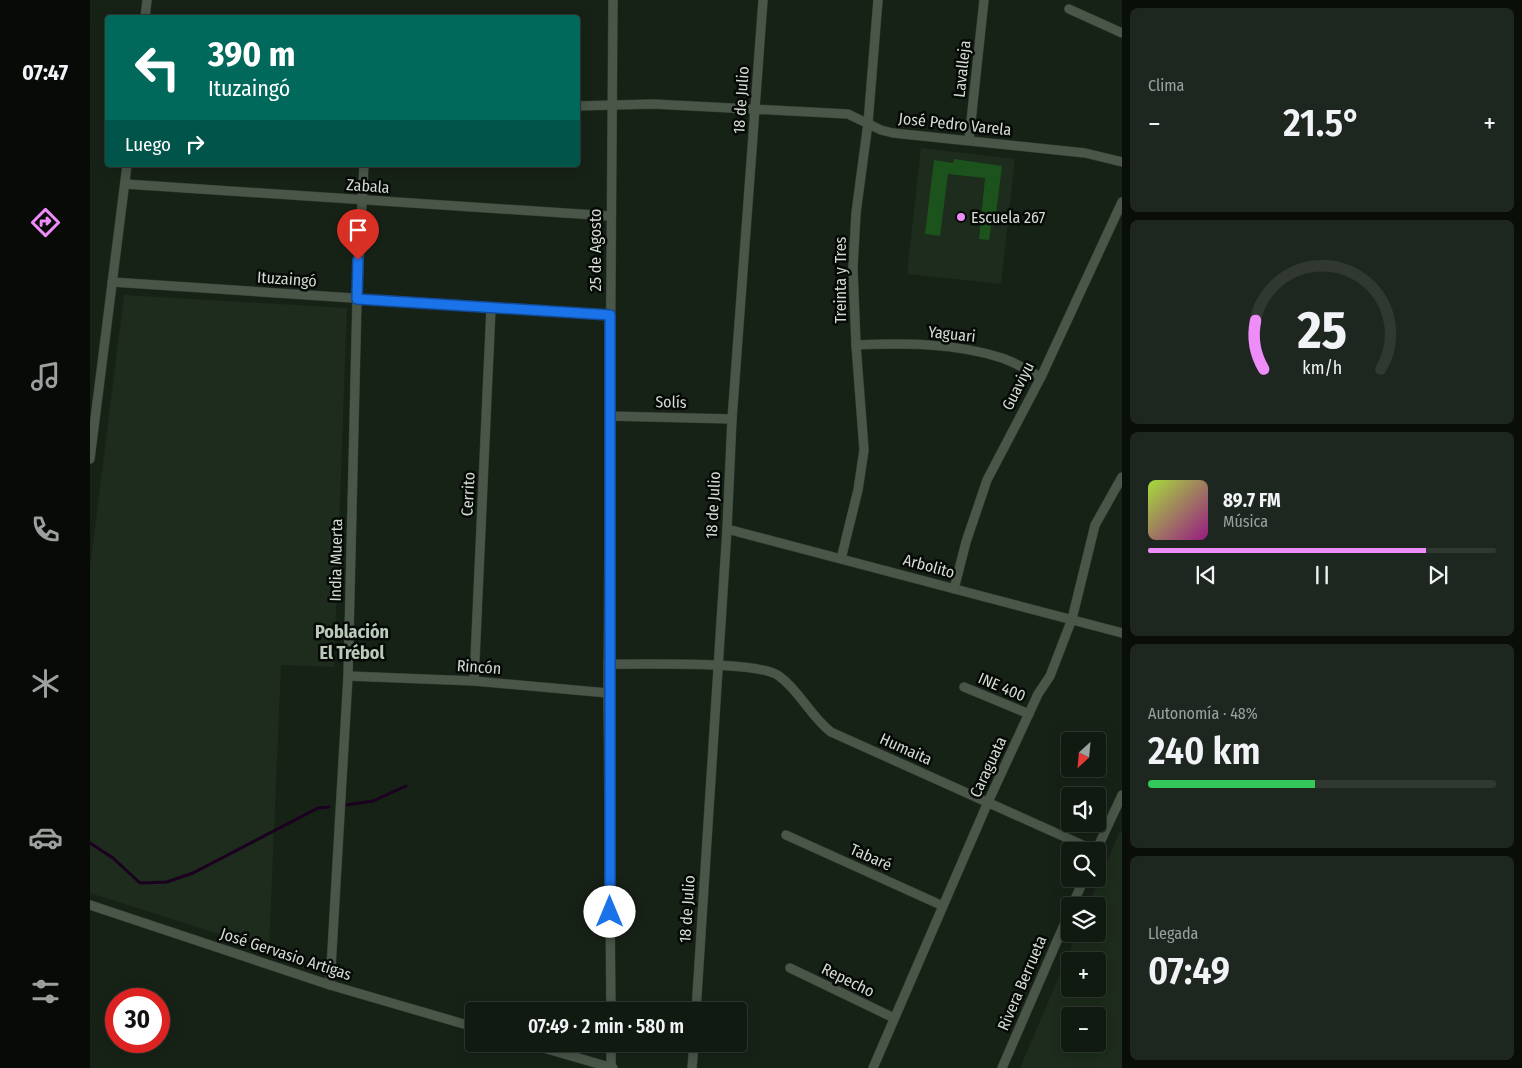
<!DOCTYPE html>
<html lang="es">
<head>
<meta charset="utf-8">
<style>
  :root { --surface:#111a11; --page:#1e271f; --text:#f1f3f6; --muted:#9ca19f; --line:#303831; --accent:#ee8cf9 }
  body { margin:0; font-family:"Fira Sans Condensed",sans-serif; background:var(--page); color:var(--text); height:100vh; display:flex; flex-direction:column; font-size:19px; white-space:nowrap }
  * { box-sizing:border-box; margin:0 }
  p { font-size:16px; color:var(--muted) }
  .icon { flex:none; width:28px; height:28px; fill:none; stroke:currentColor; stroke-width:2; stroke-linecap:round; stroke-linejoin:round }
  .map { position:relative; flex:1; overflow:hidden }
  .panel { display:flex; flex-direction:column; gap:8px; padding:8px; background:#090e09; width:400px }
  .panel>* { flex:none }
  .top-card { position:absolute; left:15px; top:15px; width:475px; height:152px; border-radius:5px; box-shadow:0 2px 12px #0003,0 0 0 1px var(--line); background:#00695c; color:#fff; overflow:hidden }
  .needle { width:32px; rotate:206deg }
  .tools { position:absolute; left:971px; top:732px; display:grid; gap:10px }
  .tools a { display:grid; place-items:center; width:45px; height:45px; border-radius:5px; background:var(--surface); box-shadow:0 2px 12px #0003,0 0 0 1px var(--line); font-size:25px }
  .speed { position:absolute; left:15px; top:988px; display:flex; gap:10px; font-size:25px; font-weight:700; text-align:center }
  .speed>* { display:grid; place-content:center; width:65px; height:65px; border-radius:50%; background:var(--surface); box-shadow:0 2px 12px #0003,0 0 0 1px var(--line); line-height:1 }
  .speed .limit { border:8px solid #d22; background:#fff; color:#111 }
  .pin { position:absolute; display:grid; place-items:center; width:42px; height:42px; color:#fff; margin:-51px -21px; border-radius:50% 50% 50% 0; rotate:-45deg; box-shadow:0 0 5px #0007 }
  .pin .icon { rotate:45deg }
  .me { position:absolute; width:55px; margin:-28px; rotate:0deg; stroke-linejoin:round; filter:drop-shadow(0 0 4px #0008) }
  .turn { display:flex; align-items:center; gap:18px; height:105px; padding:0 20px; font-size:22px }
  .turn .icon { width:65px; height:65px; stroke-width:2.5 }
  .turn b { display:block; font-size:35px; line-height:42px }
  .then { display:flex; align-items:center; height:48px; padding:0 20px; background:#0003; gap:10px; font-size:19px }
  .big { font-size:38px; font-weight:600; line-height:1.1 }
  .panel .card { flex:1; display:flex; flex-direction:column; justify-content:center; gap:8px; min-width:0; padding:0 18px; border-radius:8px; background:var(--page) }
  .panel .dial { align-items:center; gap:0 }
  .dial svg { height:130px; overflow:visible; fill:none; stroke:var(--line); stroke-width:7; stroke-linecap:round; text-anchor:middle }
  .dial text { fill:var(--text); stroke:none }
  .song { display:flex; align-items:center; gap:15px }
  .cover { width:60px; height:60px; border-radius:8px; background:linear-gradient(135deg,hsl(80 70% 55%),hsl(310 70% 35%)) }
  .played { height:5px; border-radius:2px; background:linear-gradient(90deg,var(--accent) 80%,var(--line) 80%) }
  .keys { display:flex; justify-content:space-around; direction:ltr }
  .heat { display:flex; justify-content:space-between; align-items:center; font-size:28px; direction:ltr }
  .charge { height:8px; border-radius:4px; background:linear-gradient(90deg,#34c759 48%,var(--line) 0) }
  .trip { position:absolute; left:375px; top:1002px; width:282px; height:50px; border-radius:5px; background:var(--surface); box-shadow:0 2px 12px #0003,0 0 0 1px var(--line); font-weight:600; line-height:50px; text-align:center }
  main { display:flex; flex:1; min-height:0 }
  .dock { display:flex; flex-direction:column; width:90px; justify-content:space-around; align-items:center; background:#070a07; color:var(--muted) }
  .dock .icon { width:35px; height:35px }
  .dock .current { color:var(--accent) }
  .dock b { font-size:22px; color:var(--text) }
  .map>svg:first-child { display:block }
  .built { fill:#1d2c1c; fill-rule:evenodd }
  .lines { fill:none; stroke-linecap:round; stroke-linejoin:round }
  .stream { stroke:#1b0020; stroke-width:3 }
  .building { fill:#1c531c }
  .minor-casing { stroke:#353d35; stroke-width:10 }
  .minor { stroke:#495648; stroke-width:9 }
  .route-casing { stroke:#114b97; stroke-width:12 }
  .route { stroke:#1a73e8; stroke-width:9 }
  .poi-dot { fill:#ee8cf9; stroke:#060a06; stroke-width:2 }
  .labels { text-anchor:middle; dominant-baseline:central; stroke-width:5; stroke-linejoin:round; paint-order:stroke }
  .street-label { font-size:16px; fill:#d4dbd3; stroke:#060a06 }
  .poi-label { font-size:16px; fill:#d4dbd3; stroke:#060a06; text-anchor:start }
  .neighbourhood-label { font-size:18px; font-weight:bold; fill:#bbc9ba; stroke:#060a06 }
</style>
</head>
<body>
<main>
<nav class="dock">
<b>07:47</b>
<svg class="icon current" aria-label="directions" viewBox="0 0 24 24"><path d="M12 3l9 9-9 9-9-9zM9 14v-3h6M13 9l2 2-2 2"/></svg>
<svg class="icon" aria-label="music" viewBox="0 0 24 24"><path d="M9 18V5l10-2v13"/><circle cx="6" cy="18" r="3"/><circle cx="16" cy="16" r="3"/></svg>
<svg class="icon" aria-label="phone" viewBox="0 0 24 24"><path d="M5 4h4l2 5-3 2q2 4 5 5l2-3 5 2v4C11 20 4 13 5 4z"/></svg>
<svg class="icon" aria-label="climate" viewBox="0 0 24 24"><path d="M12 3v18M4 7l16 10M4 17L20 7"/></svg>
<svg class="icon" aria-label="car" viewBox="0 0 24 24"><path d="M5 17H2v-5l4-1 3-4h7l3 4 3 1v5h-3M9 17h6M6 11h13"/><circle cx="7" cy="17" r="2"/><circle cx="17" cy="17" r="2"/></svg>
<svg class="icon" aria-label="filters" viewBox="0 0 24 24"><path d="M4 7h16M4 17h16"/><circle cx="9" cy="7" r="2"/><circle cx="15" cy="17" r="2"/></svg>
</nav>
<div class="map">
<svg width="1032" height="1068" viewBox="0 0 1032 1068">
  <rect width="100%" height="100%" fill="#172217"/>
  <g class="built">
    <path d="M 831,148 L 925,159 L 911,284 L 817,274 Z"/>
    <path d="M 34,295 L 257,308 L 244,667 L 191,665 L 179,950 L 0,893 L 0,568 Z"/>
    <path d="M 1030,831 L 1032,832 L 1032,1068 L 930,1068 L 987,934 L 1008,934 L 1008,906 L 998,906 ZM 980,961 L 1008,961 L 1008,989 L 980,989 ZM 980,1016 L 1008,1016 L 1008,1044 L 980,1044 Z"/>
  </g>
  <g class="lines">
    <g class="stream">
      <path d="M 256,805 L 283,801 L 316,786"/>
      <path d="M 0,843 L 23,858 L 50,883 L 77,882 L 103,873 L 228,808 L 239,807"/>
    </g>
  </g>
  <path class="building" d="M 864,159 L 912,166 L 906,213 L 903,212 L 899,240 L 889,239 L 895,178 L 858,174 L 850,236 L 835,234 L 844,160 L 863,163 Z"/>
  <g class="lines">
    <defs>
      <g id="minor">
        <path d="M 979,9 L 1032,33"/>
        <path d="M 55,18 L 57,0"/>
        <path d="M 488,106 L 563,104 L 758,114 L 791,130 L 803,133 L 995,153 L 1032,162"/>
        <path d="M 879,140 L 894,0"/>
        <path d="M 35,184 L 520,216"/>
        <path d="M 22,282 L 520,315"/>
        <path d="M 766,345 C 814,343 866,343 912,358 C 925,362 938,371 951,377"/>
        <path d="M 519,416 L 642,419"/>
        <path d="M 0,459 L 37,165"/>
        <path d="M 637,529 L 1032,633"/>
        <path d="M 751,559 L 768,490 L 774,450 L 766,345 L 763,268 L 766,213 L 778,123 L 788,0"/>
        <path d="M 864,589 L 876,542 L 897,480 L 951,377 L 1032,202"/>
        <path d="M 518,664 C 550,665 668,660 689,676 C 710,691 720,716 741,732 L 1006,851"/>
        <path d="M 258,676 L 384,681 L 518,693"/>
        <path d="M 384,681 L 401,308"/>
        <path d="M 874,687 L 939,714"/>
        <path d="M 696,835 L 853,906"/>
        <path d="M 1006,851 L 1032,795"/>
        <path d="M 0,905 L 240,985 L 384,1027"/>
        <path d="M 982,906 L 994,879"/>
        <path d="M 700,968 L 804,1018"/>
        <path d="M 240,985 L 258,676 L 267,299 L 274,165"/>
        <path d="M 521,1011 L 518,693 L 523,0"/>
        <path d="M 606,1011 L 637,529 L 642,419 L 673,0"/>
        <path d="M 440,1044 L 523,1068"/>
        <path d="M 521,1044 L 521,1067"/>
        <path d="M 602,1068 L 604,1044"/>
        <path d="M 783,1068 L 898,802 L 948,694 L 960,676 L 982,619 L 1005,525 L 1032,477"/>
        <path d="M 912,1068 L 980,911"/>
      </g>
    </defs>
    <use href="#minor" class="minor-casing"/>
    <use href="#minor" class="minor"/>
  </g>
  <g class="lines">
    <defs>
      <path id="route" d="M 268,260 L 267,299 L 520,315 L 520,912"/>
    </defs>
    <use href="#route" class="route-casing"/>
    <use href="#route" class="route"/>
  </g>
  <circle class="poi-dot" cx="871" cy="217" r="5"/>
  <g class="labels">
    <g class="street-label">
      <text transform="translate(872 69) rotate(-84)">Lavalleja</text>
      <text transform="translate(651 100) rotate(-86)">18 de Julio</text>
      <text transform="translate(865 124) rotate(6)">José Pedro Varela</text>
      <text transform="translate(278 186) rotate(4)">Zabala</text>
      <text transform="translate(505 250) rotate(-90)">25 de Agosto</text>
      <text transform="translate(197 279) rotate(4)">Ituzaingó</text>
      <text transform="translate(750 280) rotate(-90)">Treinta y Tres</text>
      <text transform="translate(862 334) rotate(6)">Yaguari</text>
      <text transform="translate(928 386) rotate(-63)">Guaviyu</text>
      <text transform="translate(581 402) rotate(1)">Solís</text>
      <text transform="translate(378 494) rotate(-87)">Cerrito</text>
      <text transform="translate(623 505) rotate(-87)">18 de Julio</text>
      <text transform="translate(246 560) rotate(-89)">India Muerta</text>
      <text transform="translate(839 566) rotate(15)">Arbolito</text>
      <text transform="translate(389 667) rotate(4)">Rincón</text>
      <text transform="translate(912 687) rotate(23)">INE 400</text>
      <text transform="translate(816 749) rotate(24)">Humaita</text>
      <text transform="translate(898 767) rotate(-65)">Caraguata</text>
      <text transform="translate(781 857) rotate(24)">Tabaré</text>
      <text transform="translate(597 909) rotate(-86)">18 de Julio</text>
      <text transform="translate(196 954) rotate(18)">José Gervasio Artigas</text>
      <text transform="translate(758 980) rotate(26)">Repecho</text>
      <text transform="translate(932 983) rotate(-67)">Rivera Berrueta</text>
    </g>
    <g class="poi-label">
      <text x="881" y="217">Escuela 267</text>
    </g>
    <g class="neighbourhood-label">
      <text x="262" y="632">Población<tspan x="262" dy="21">El Trébol</tspan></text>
    </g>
  </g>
</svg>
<div class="tools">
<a><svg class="needle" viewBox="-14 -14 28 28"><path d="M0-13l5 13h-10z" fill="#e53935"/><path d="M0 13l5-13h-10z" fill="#9ca19f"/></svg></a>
<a><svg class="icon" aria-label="sound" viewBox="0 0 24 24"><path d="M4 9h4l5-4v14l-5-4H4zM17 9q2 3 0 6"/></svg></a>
<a><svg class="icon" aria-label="search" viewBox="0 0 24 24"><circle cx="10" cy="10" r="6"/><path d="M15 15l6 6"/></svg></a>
<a><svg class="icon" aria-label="layers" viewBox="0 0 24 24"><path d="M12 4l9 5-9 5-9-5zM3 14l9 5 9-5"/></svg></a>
<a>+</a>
<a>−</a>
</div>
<div class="speed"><div class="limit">30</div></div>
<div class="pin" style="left:268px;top:260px;background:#d93025"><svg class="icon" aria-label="arrive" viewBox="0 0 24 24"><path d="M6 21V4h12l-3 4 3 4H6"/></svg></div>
<svg class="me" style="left:520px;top:912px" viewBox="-20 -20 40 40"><circle r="19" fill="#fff"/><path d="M0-13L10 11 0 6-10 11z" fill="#1a73e8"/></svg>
<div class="trip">07:49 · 2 min · 580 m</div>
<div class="top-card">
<div class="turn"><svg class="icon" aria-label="left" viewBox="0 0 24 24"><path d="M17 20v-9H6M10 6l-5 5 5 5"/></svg><div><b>390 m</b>Ituzaingó</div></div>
<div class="then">Luego<svg class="icon" aria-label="right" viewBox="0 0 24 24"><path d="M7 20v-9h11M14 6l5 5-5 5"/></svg></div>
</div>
</div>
<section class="panel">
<div class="card"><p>Clima</p>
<div class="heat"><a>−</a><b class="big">21.5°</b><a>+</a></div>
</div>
<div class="card dial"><svg viewBox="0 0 100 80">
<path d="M14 69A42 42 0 1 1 86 69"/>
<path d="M14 69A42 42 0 0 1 9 39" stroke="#ee8cf9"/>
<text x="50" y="56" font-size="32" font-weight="700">25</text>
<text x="50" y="72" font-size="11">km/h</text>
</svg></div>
<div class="card">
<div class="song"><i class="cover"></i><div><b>89.7 FM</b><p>Música</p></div></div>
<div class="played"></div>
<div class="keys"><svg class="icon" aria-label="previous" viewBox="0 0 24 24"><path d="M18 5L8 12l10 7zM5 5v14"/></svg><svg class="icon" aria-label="pause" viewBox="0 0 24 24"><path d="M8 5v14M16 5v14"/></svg><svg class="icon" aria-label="next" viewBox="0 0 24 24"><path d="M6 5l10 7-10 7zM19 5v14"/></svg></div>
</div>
<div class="card"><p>Autonomía · 48%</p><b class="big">240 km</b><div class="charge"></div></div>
<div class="card"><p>Llegada</p><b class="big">07:49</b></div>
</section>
</main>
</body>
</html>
